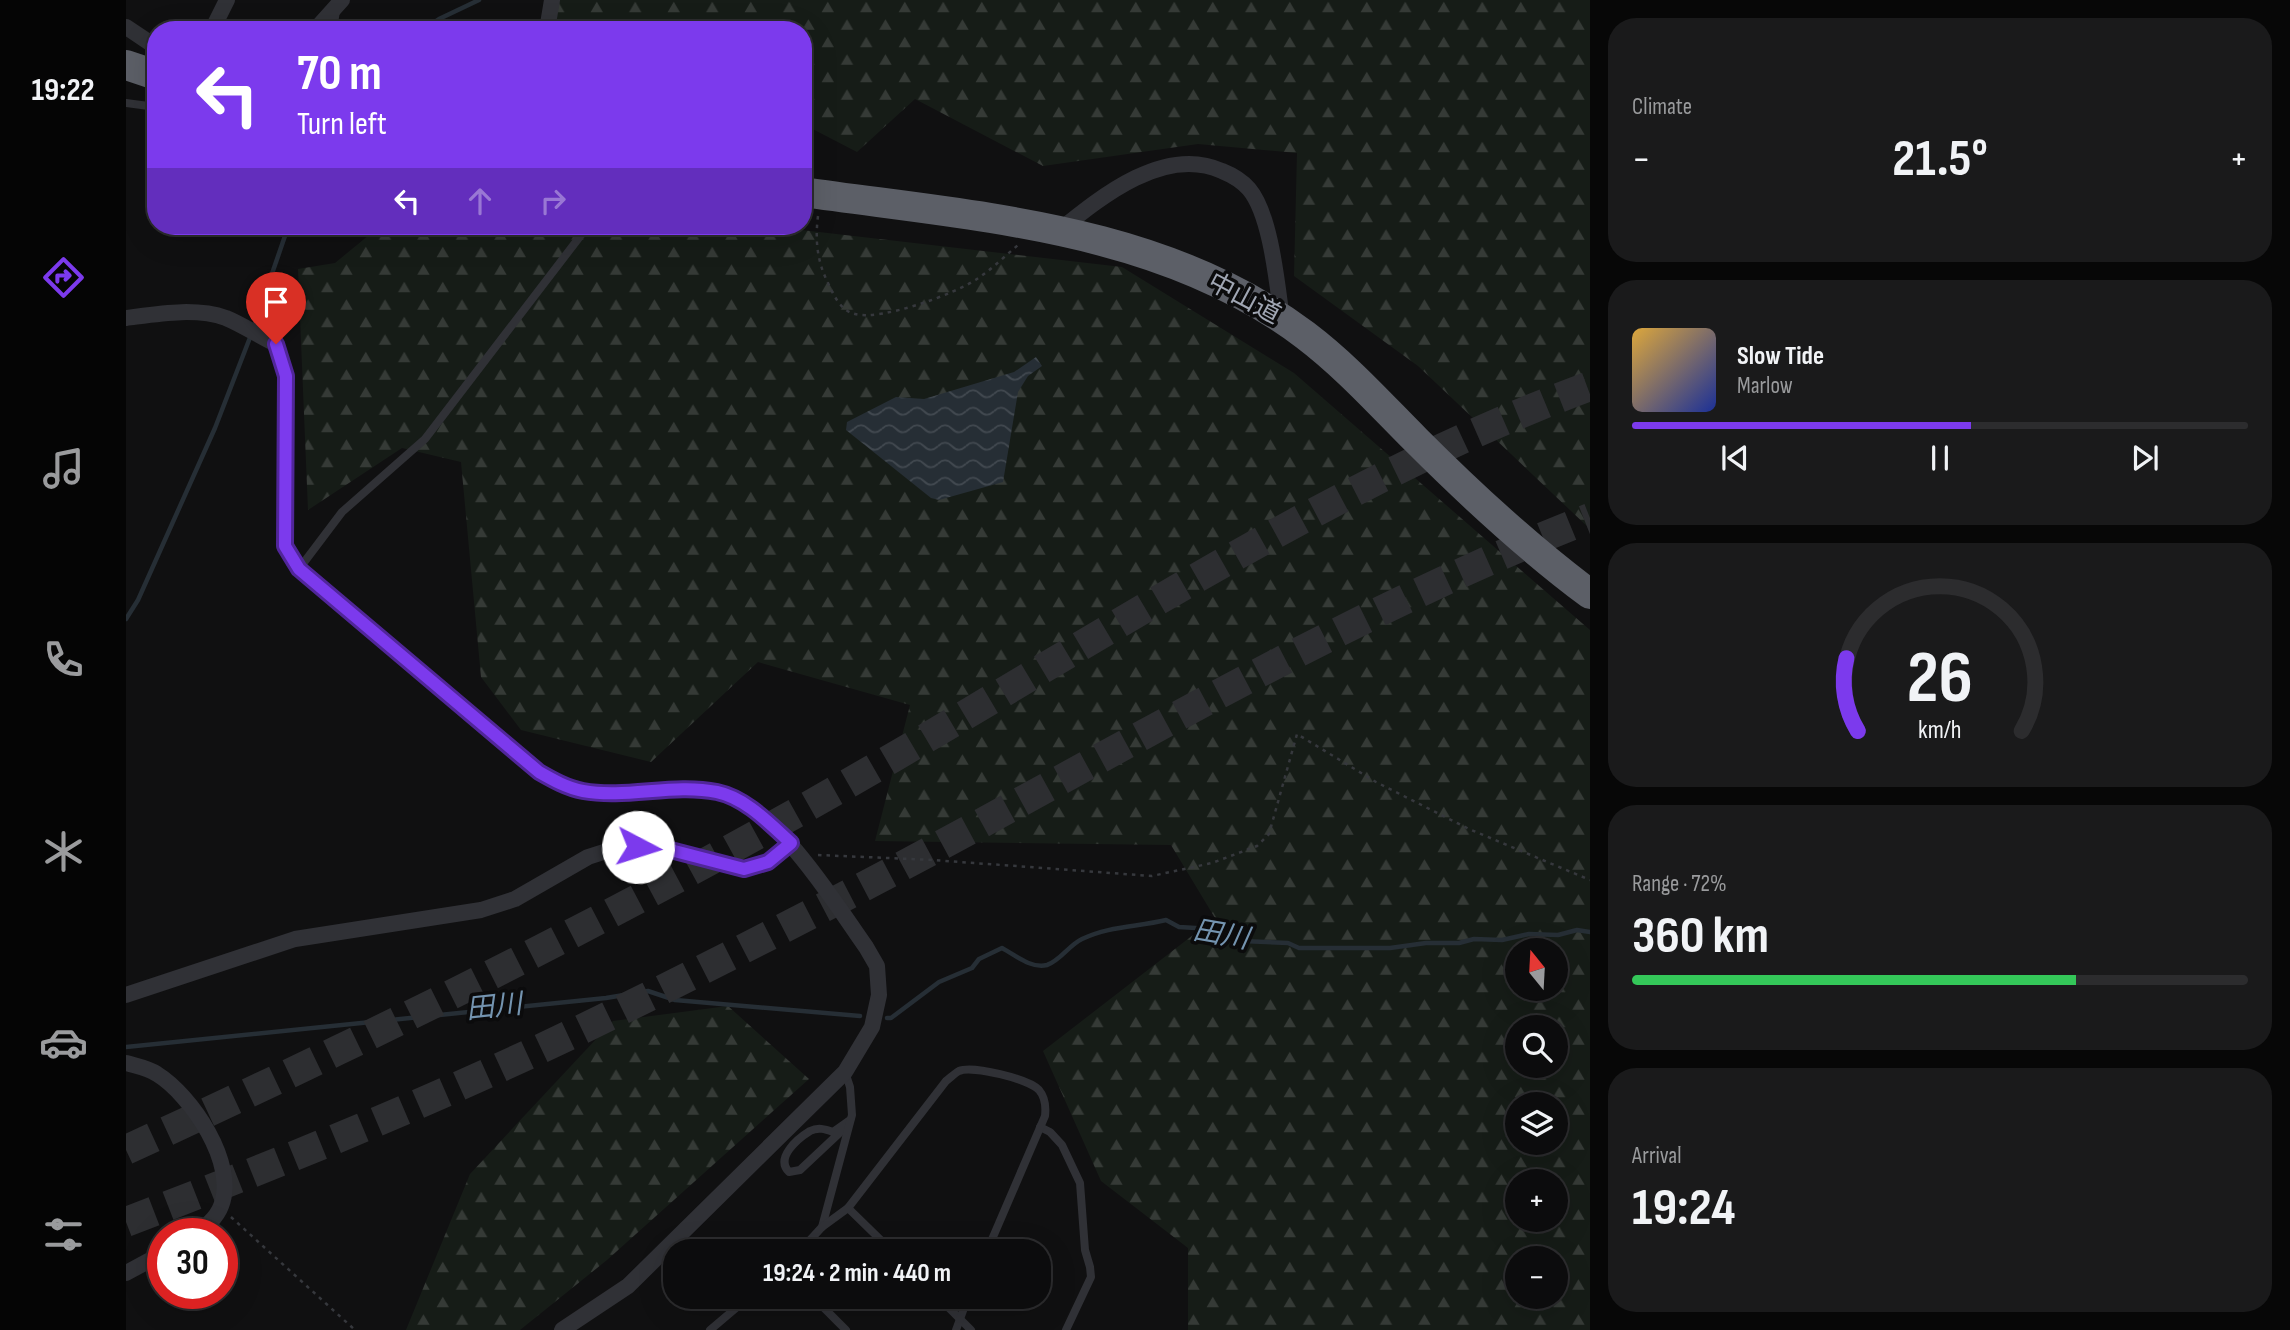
<!DOCTYPE html>
<html lang="en">
<head>
<meta charset="utf-8">
<style>
  :root { --surface:#0c0c0d; --page:#1a1a1b; --text:#f1f3f6; --muted:#9a9b9d; --line:#2c2c2e; --accent:#7c3aed }
  body { margin:0; font-family:"Sofia Sans Condensed","Noto Sans JP",sans-serif; background:var(--page); color:var(--text); height:100vh; display:flex; flex-direction:column; font-size:26px; white-space:nowrap }
  * { box-sizing:border-box; margin:0 }
  p { font-size:23px; color:var(--muted) }
  .icon { flex:none; width:38px; height:38px; fill:none; stroke:currentColor; stroke-width:2; stroke-linecap:round; stroke-linejoin:round }
  .map { position:relative; flex:1; overflow:hidden }
  .sheet { display:flex; flex-direction:column; gap:18px; padding:18px; background:#070707; width:700px }
  .sheet>* { flex:none }
  .hud { position:absolute; left:21px; top:21px; width:665px; height:214px; border-radius:28px; box-shadow:0 7px 28px #0002,0 0 0 2px var(--line); background:#7c3aed; color:#fff; overflow:hidden }
  .needle { width:46px; rotate:342deg }
  .tools { position:absolute; left:1379px; top:938px; display:grid; gap:14px }
  .tools a { display:grid; place-items:center; width:63px; height:63px; border-radius:50%; background:var(--surface); box-shadow:0 7px 28px #0002,0 0 0 2px var(--line); font-size:35px }
  .speed { position:absolute; left:21px; top:1218px; display:flex; gap:14px; font-size:35px; font-weight:700; text-align:center }
  .speed>* { display:grid; place-content:center; width:91px; height:91px; border-radius:50%; background:var(--surface); box-shadow:0 7px 28px #0002,0 0 0 2px var(--line); line-height:1 }
  .speed .limit { border:10px solid #d22; background:#fff; color:#111 }
  .pin { position:absolute; display:grid; place-items:center; width:60px; height:60px; color:#fff; margin:-72px -30px; border-radius:50% 50% 50% 0; rotate:-45deg; box-shadow:0 0 7px #0007 }
  .pin .icon { rotate:45deg }
  .me { position:absolute; width:77px; margin:-38px; rotate:95deg; stroke-linejoin:round; filter:drop-shadow(0 0 5px #0008) }
  .turn { display:flex; align-items:center; gap:24px; height:147px; padding:0 35px; font-size:32px }
  .turn .icon { width:91px; height:91px; stroke-width:2.5 }
  .turn b { display:block; font-size:49px; line-height:60px }
  .lanes { display:flex; align-items:center; height:66px; padding:0 35px; background:#0003; justify-content:center; gap:35px; direction:ltr }
  .lanes .off { opacity:.35 }
  .big { font-size:52px; font-weight:700; line-height:1.1 }
  .sheet .widget { flex:1; display:flex; flex-direction:column; justify-content:center; gap:10px; min-width:0; padding:0 24px; border-radius:28px; background:var(--page) }
  .sheet .dial { align-items:center; gap:0 }
  .dial svg { height:182px; overflow:visible; fill:none; stroke:var(--line); stroke-width:7; stroke-linecap:round; text-anchor:middle }
  .dial text { fill:var(--text); stroke:none }
  .song { display:flex; align-items:center; gap:21px }
  .cover { width:84px; height:84px; border-radius:10px; background:linear-gradient(135deg,hsl(40 70% 55%),hsl(230 70% 35%)) }
  .played { height:7px; border-radius:4px; background:linear-gradient(90deg,var(--accent) 55%,var(--line) 55%) }
  .keys { display:flex; justify-content:space-around; direction:ltr }
  .heat { display:flex; justify-content:space-between; align-items:center; font-size:38px; direction:ltr }
  .charge { height:10px; border-radius:5px; background:linear-gradient(90deg,#34c759 72%,var(--line) 0) }
  .trip { position:absolute; left:537px; top:1239px; width:388px; height:70px; border-radius:28px; background:var(--surface); box-shadow:0 7px 28px #0002,0 0 0 2px var(--line); font-weight:700; line-height:70px; text-align:center }
  main { display:flex; flex:1; min-height:0 }
  .tabs { display:flex; flex-direction:column; width:126px; justify-content:space-around; align-items:center; background:#050505; color:var(--muted) }
  .tabs .icon { width:49px; height:49px }
  .tabs .active { color:var(--accent) }
  .tabs b { font-size:32px; color:var(--text) }
  .map>svg:first-child { display:block }
  .forest { fill:url(#forest-firs); fill-rule:evenodd }
  .water { fill:url(#water-waves) }
  .lines { fill:none; stroke-linecap:round; stroke-linejoin:round }
  .stream { stroke:#262e35; stroke-width:4.5 }
  .highway-tunnel { stroke:#2d2e31; stroke-width:30; stroke-dasharray:30 15; stroke-linecap:butt }
  .path { stroke:#36383d; stroke-width:2.5; stroke-dasharray:3.5 5; stroke-linecap:butt }
  .lane { stroke:#303136; stroke-width:8 }
  .street { stroke:#303136; stroke-width:16 }
  .highway { stroke:#5c5f67; stroke-width:30 }
  .route-casing { stroke:#51269a; stroke-width:18 }
  .route { stroke:#7c3aed; stroke-width:12 }
  .labels { text-anchor:middle; dominant-baseline:central; stroke-width:7; stroke-linejoin:round; paint-order:stroke }
  .street-label { font-size:26px; fill:#a0a6b3; stroke:#0b0b0c }
  .water-label { font-size:28px; font-style:italic; fill:#7494b0; stroke:#0b0b0c }
</style>
</head>
<body>
<main>
<nav class="tabs">
<b>19:22</b>
<svg class="icon active" aria-label="directions" viewBox="0 0 24 24"><path d="M12 3l9 9-9 9-9-9zM9 14v-3h6M13 9l2 2-2 2"/></svg>
<svg class="icon" aria-label="music" viewBox="0 0 24 24"><path d="M9 18V5l10-2v13"/><circle cx="6" cy="18" r="3"/><circle cx="16" cy="16" r="3"/></svg>
<svg class="icon" aria-label="phone" viewBox="0 0 24 24"><path d="M5 4h4l2 5-3 2q2 4 5 5l2-3 5 2v4C11 20 4 13 5 4z"/></svg>
<svg class="icon" aria-label="climate" viewBox="0 0 24 24"><path d="M12 3v18M4 7l16 10M4 17L20 7"/></svg>
<svg class="icon" aria-label="car" viewBox="0 0 24 24"><path d="M5 17H2v-5l4-1 3-4h7l3 4 3 1v5h-3M9 17h6M6 11h13"/><circle cx="7" cy="17" r="2"/><circle cx="17" cy="17" r="2"/></svg>
<svg class="icon" aria-label="filters" viewBox="0 0 24 24"><path d="M4 7h16M4 17h16"/><circle cx="9" cy="7" r="2"/><circle cx="15" cy="17" r="2"/></svg>
</nav>
<div class="map">
<svg width="1464" height="1330" viewBox="0 0 1464 1330">
  <defs>
    <pattern id="forest-firs" width="22" height="20" patternUnits="userSpaceOnUse" patternTransform="scale(1.75)"><rect width="22" height="20" fill="#161c17"/><path d="M5 1l3.5 6h-7zM16 11l3.5 6h-7z" fill="#353a36"/></pattern>
    <pattern id="water-waves" width="16" height="10" patternUnits="userSpaceOnUse" patternTransform="scale(1.75)"><rect width="16" height="10" fill="#262e35"/><path d="M0 5q4-4 8 0t8 0" fill="none" stroke="#424950"/></pattern>
  </defs>
  <rect width="100%" height="100%" fill="#101011"/>
  <g class="forest">
    <path d="M 428,0 L 1464,0 L 1464,529 L 1292,366 L 1168,276 L 1171,153 L 1072,144 L 917,166 L 789,99 L 731,152 L 677,124 L 677,30 L 417,30 Z"/>
    <path d="M 254,226 L 641,226 L 996,267 L 1168,373 L 1464,630 L 1464,1330 L 1062,1330 L 1062,1248 L 975,1181 L 917,1051 L 1089,918 L 1045,845 L 749,841 L 784,705 L 632,662 L 525,762 L 395,730 L 355,677 L 335,462 L 276,448 L 182,510 L 172,269 L 209,263 ZM 1391,950 L 1430,950 L 1430,989 L 1391,989 ZM 1391,1027 L 1430,1027 L 1430,1066 L 1391,1066 ZM 1391,1104 L 1430,1104 L 1430,1143 L 1391,1143 ZM 1391,1181 L 1430,1181 L 1430,1220 L 1391,1220 ZM 1391,1258 L 1430,1258 L 1430,1297 L 1391,1297 Z"/>
    <path d="M 602,1006 L 683,1079 L 481,1260 L 394,1330 L 280,1330 L 344,1174 L 487,1021 Z"/>
  </g>
  <path class="water" d="M 910,357 L 916,366 L 902,376 L 892,392 L 877,482 L 813,500 L 805,498 L 720,430 L 721,422 L 770,397 L 798,399 L 888,372 Z"/>
  <g class="lines">
    <g class="stream">
      <path d="M 297,30 L 313,19 L 353,0"/>
      <path d="M 128,326 L 160,233 L 165,226"/>
      <path d="M 0,619 L 12,600 L 89,428 L 125,335"/>
      <path d="M 761,1018 L 765,1018 L 813,982 L 846,968 L 853,959 L 876,948 C 889,955 905,969 921,965 C 934,961 943,945 956,939 C 983,926 1011,927 1040,920 L 1053,927 L 1086,929 L 1116,941 L 1162,943 L 1173,948 L 1264,948 L 1300,943 L 1333,943 L 1348,939 L 1376,940 L 1403,934 L 1432,935 L 1451,930 L 1464,932"/>
      <path d="M 0,1047 L 480,998 L 522,991 L 549,1000 L 734,1016"/>
    </g>
    <g class="highway-tunnel">
      <path d="M 0,1150 C 259,1031 515,904 761,761 C 988,629 1218,477 1464,386"/>
      <path d="M 0,1222 C 122,1175 243,1127 362,1073 C 494,1013 622,947 750,880 C 986,755 1216,616 1464,518"/>
    </g>
    <g class="path">
      <path d="M 692,216 C 689,240 691,261 702,283 C 708,296 715,311 729,314 C 755,321 829,294 851,279 C 866,269 879,256 892,245"/>
      <path d="M 692,855 L 807,860 L 1026,876 L 1086,863 L 1131,846 L 1143,834 L 1171,734 L 1250,782 L 1343,829 L 1464,880"/>
      <path d="M 105,1217 L 229,1330"/>
    </g>
    <g class="lane">
      <path d="M 207,30 L 210,11"/>
      <path d="M 0,103 L 30,107"/>
      <path d="M 173,569 L 216,512 L 299,439 L 462,226"/>
      <path d="M 723,1124 L 674,1170 L 663,1172 C 649,1158 671,1139 684,1131 C 692,1127 699,1129 707,1132 L 724,1120"/>
      <path d="M 914,1127 L 924,1132 L 936,1145 L 954,1183 L 959,1250 L 964,1267 L 965,1277 L 940,1330"/>
      <path d="M 722,1208 L 766,1251"/>
      <path d="M 696,1227 L 726,1115 L 724,1087 L 719,1072"/>
      <path d="M 674,1251 L 696,1227 L 722,1208 L 820,1081 C 824,1078 829,1073 833,1071 C 846,1065 903,1079 913,1090 C 919,1097 920,1107 919,1116 L 861,1251"/>
      <path d="M 687,1297 L 720,1330"/>
      <path d="M 812,1297 L 845,1330"/>
      <path d="M 584,1330 L 623,1297"/>
      <path d="M 830,1330 L 842,1297"/>
    </g>
    <g class="street">
      <path d="M 0,27 L 30,47"/>
      <path d="M 86,30 L 101,0"/>
      <path d="M 189,30 L 216,0"/>
      <path d="M 421,30 L 426,0"/>
      <path d="M 934,230 C 976,196 1039,145 1096,171 C 1106,175 1116,181 1123,189 C 1145,215 1151,284 1156,319"/>
      <path d="M 0,318 C 31,314 69,307 100,318 C 117,325 133,336 150,344 L 160,376 L 159,546 L 173,569 L 413,772 C 427,780 441,788 457,791 C 501,798 547,784 591,792 C 648,803 708,902 740,947 L 751,966 L 753,995 L 746,1027 L 719,1072 L 502,1286 L 436,1330"/>
      <path d="M 0,995 L 169,939 L 355,910 L 389,899 L 462,857 L 490,848 L 533,847 L 618,869 L 641,862 L 665,843"/>
      <path d="M 0,1063 C 10,1066 22,1068 31,1074 C 65,1095 112,1164 95,1206 C 91,1217 79,1228 70,1234"/>
      <path d="M 0,1273 L 37,1253"/>
    </g>
    <g class="highway">
      <path d="M 0,65 L 30,75"/>
      <path d="M 677,192 C 849,217 1035,226 1179,335 C 1220,366 1254,404 1290,440 C 1345,495 1402,548 1464,594"/>
    </g>
  </g>
  <g class="lines">
    <defs>
      <path id="route" d="M 150,344 L 160,376 L 159,546 L 173,569 L 413,772 C 427,780 441,788 457,791 C 501,799 547,783 591,792 C 620,798 644,824 665,843 L 642,862 L 618,869 L 533,847 L 512,847"/>
    </defs>
    <use href="#route" class="route-casing"/>
    <use href="#route" class="route"/>
  </g>
  <g class="labels">
    <g class="street-label">
      <text transform="translate(1118 299) rotate(28)">中山道</text>
    </g>
    <g class="water-label">
      <text transform="translate(1095 935) rotate(10)">田川</text>
      <text transform="translate(368 1007) rotate(-6)">田川</text>
    </g>
  </g>
</svg>
<div class="tools">
<a><svg class="needle" viewBox="-14 -14 28 28"><path d="M0-13l5 13h-10z" fill="#e53935"/><path d="M0 13l5-13h-10z" fill="#9a9b9d"/></svg></a>
<a><svg class="icon" aria-label="search" viewBox="0 0 24 24"><circle cx="10" cy="10" r="6"/><path d="M15 15l6 6"/></svg></a>
<a><svg class="icon" aria-label="layers" viewBox="0 0 24 24"><path d="M12 4l9 5-9 5-9-5zM3 14l9 5 9-5"/></svg></a>
<a>+</a>
<a>−</a>
</div>
<div class="speed"><div class="limit">30</div></div>
<div class="pin" style="left:150px;top:344px;background:#d93025"><svg class="icon" aria-label="arrive" viewBox="0 0 24 24"><path d="M6 21V4h12l-3 4 3 4H6"/></svg></div>
<svg class="me" style="left:512px;top:847px" viewBox="-20 -20 40 40"><circle r="19" fill="#fff"/><path d="M0-13L10 11 0 6-10 11z" fill="#7c3aed"/></svg>
<div class="trip">19:24 · 2 min · 440 m</div>
<div class="hud">
<div class="turn"><svg class="icon" aria-label="left" viewBox="0 0 24 24"><path d="M17 20v-9H6M10 6l-5 5 5 5"/></svg><div><b>70 m</b>Turn left</div></div>
<div class="lanes"><svg class="icon" aria-label="left" viewBox="0 0 24 24"><path d="M17 20v-9H6M10 6l-5 5 5 5"/></svg><svg class="icon off" aria-label="ahead" viewBox="0 0 24 24"><path d="M12 20V5M6 11l6-6 6 6"/></svg><svg class="icon off" aria-label="right" viewBox="0 0 24 24"><path d="M7 20v-9h11M14 6l5 5-5 5"/></svg></div>
</div>
</div>
<section class="sheet">
<div class="widget"><p>Climate</p>
<div class="heat"><a>−</a><b class="big">21.5°</b><a>+</a></div>
</div>
<div class="widget">
<div class="song"><i class="cover"></i><div><b>Slow Tide</b><p>Marlow</p></div></div>
<div class="played"></div>
<div class="keys"><svg class="icon" aria-label="previous" viewBox="0 0 24 24"><path d="M18 5L8 12l10 7zM5 5v14"/></svg><svg class="icon" aria-label="pause" viewBox="0 0 24 24"><path d="M8 5v14M16 5v14"/></svg><svg class="icon" aria-label="next" viewBox="0 0 24 24"><path d="M6 5l10 7-10 7zM19 5v14"/></svg></div>
</div>
<div class="widget dial"><svg viewBox="0 0 100 80">
<path d="M14 69A42 42 0 1 1 86 69"/>
<path d="M14 69A42 42 0 0 1 9 37" stroke="#7c3aed"/>
<text x="50" y="56" font-size="32" font-weight="700">26</text>
<text x="50" y="72" font-size="11">km/h</text>
</svg></div>
<div class="widget"><p>Range · 72%</p><b class="big">360 km</b><div class="charge"></div></div>
<div class="widget"><p>Arrival</p><b class="big">19:24</b></div>
</section>
</main>
</body>
</html>
